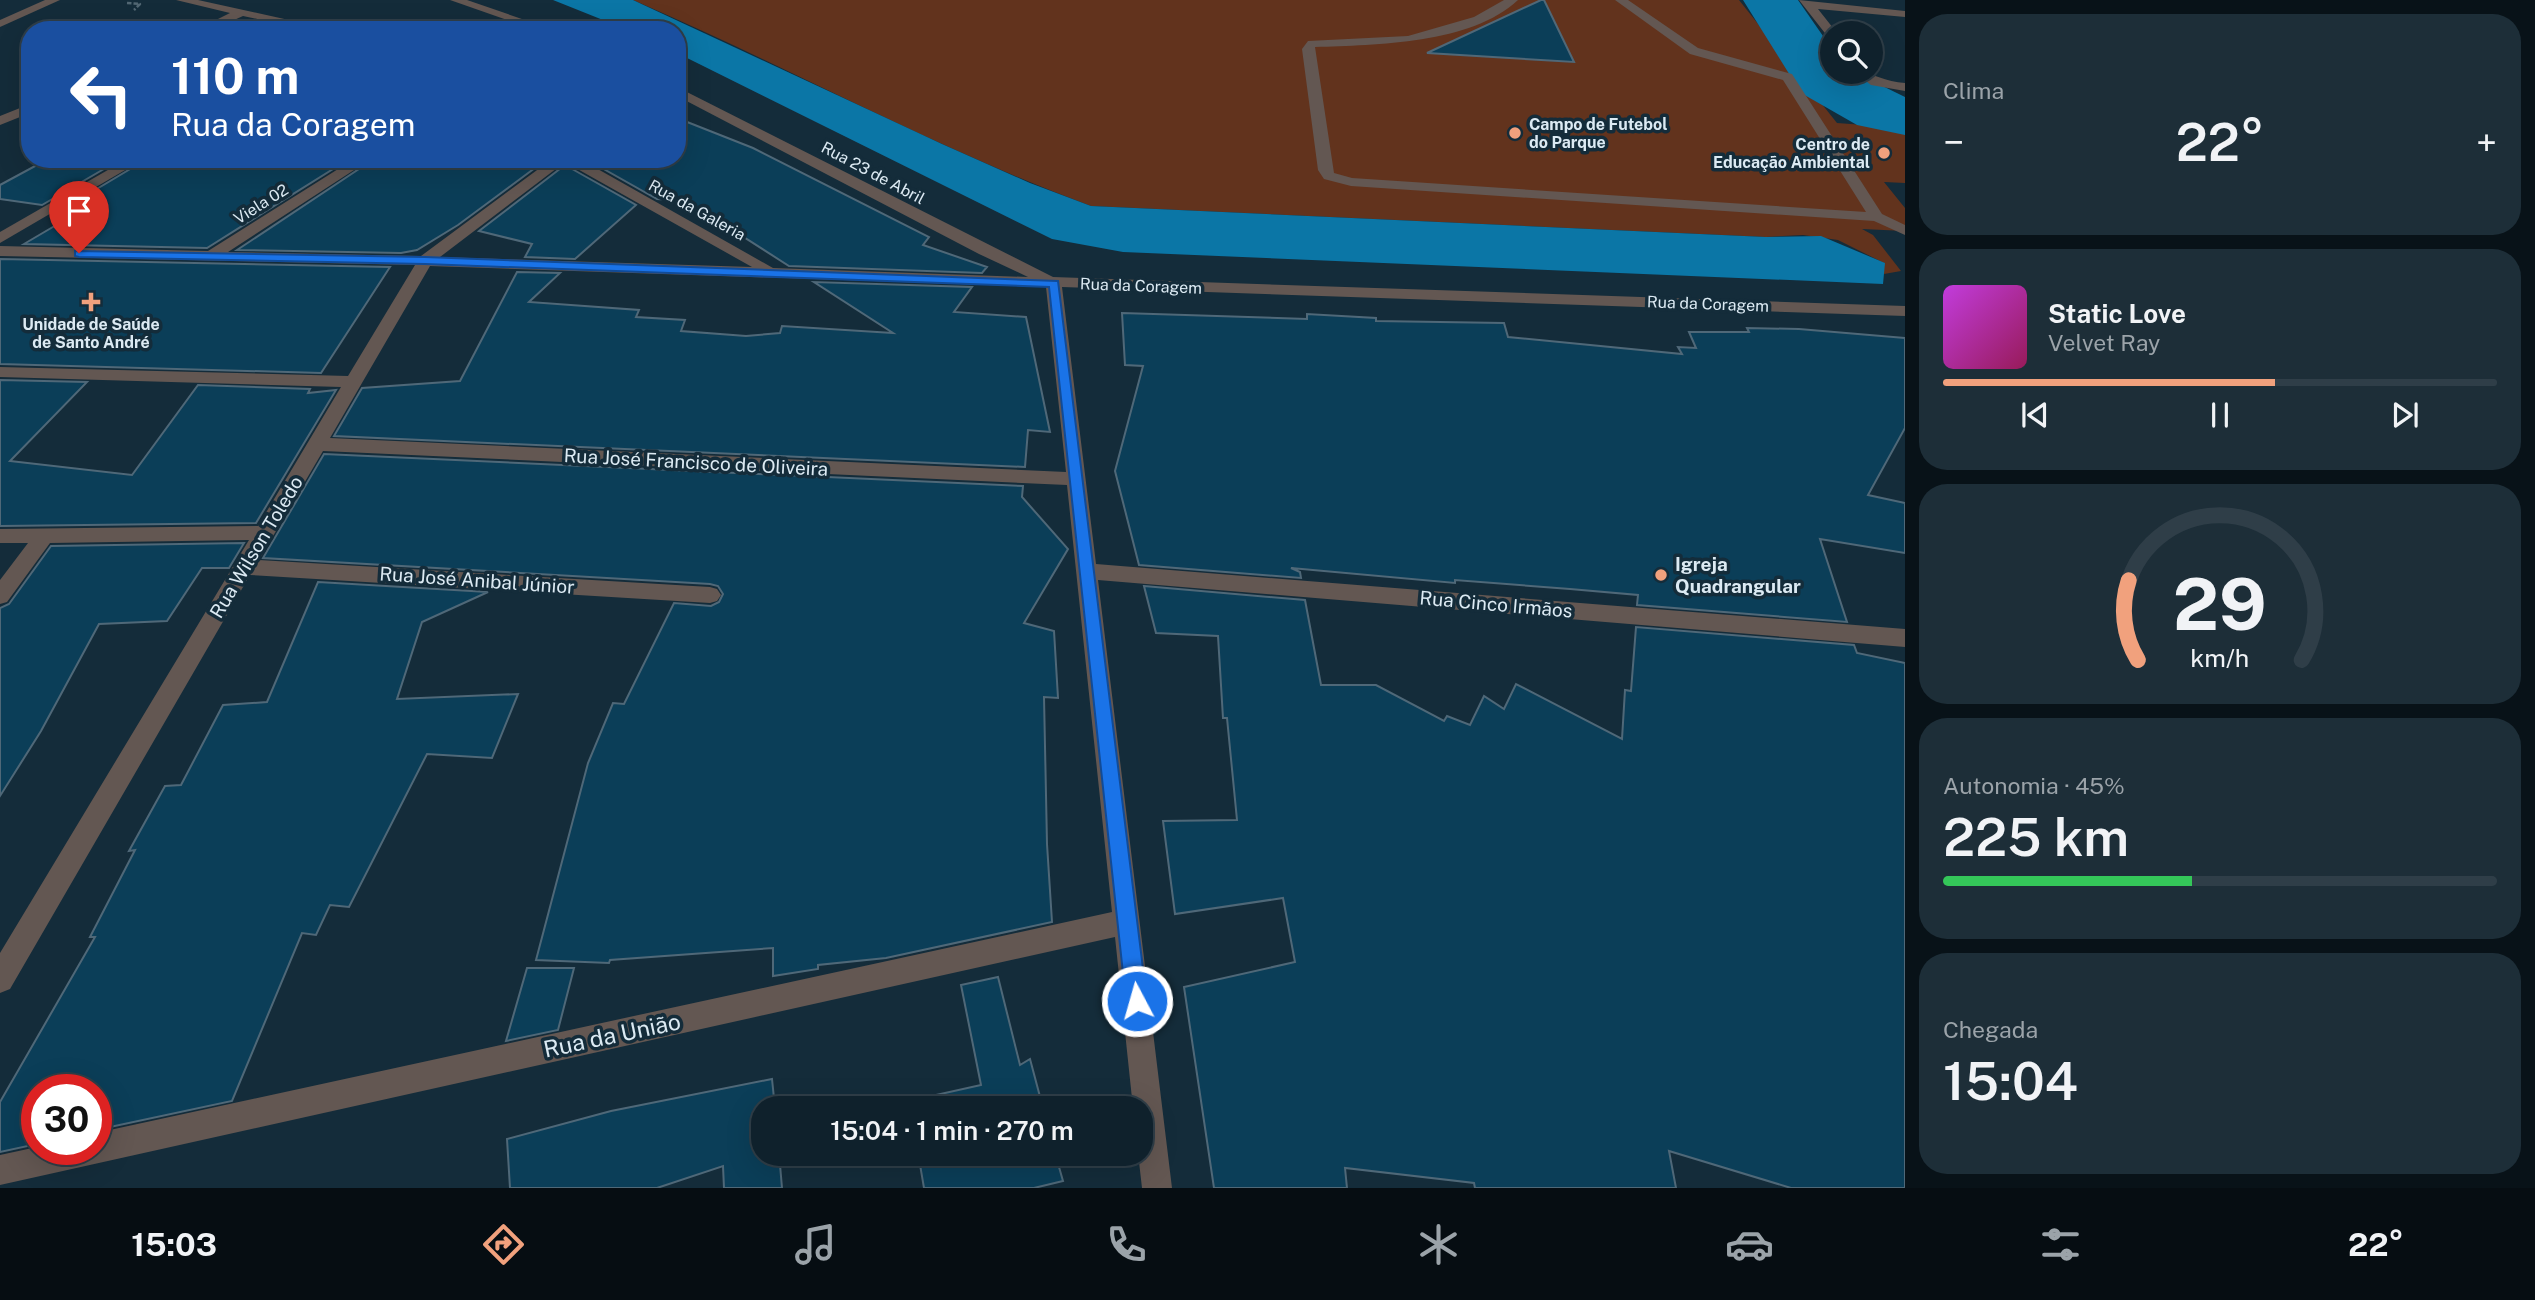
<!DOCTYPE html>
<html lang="pt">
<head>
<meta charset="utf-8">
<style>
  :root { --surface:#0f212c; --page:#1d2e38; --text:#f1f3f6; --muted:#9ba3a9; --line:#2f3e48; --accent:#f1a17d }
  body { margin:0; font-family:"Public Sans",sans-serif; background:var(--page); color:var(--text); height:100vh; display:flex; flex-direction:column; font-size:26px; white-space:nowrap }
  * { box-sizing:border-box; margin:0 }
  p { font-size:23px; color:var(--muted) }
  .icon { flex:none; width:38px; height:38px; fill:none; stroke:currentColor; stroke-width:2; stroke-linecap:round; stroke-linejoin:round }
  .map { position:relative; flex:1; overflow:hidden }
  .side { display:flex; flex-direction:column; gap:14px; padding:14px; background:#081218; width:630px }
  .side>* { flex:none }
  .hud { position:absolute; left:21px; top:21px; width:665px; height:147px; border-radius:28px; box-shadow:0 7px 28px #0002,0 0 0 2px var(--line); background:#1a4fa0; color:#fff; overflow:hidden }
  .controls { position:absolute; left:1820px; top:21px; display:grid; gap:14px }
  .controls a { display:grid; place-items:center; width:63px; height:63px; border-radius:50%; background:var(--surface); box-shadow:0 7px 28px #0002,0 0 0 2px var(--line); font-size:35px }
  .speed { position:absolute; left:21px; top:1074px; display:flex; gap:14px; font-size:35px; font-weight:700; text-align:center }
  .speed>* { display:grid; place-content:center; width:91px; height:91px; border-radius:50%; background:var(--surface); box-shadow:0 7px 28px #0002,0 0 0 2px var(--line); line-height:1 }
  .speed .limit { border:10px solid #d22; background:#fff; color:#111 }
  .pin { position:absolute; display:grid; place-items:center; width:60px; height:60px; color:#fff; margin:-72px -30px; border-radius:50% 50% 50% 0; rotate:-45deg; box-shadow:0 0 7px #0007 }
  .pin .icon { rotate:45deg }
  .me { position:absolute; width:77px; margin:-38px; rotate:354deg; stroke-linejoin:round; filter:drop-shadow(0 0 5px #0008) }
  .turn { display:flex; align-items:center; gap:24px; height:147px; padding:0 35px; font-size:32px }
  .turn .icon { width:91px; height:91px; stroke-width:2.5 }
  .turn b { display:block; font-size:49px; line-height:60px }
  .big { font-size:52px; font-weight:600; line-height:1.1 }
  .side .widget { flex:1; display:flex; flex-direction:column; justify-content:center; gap:10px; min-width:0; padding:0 24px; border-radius:28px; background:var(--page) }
  .side .dial { align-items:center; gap:0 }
  .dial svg { height:182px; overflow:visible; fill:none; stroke:var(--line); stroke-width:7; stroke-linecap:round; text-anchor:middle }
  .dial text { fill:var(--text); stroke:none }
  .song { display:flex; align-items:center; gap:21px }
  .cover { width:84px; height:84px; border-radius:10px; background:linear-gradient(135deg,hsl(290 70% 55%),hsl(330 70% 35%)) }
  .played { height:7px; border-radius:4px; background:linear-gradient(90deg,var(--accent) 60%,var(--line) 60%) }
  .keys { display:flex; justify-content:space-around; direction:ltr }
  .heat { display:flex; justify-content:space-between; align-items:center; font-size:38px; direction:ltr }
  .charge { height:10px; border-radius:5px; background:linear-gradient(90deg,#34c759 45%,var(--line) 0) }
  .trip { position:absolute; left:751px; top:1096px; width:402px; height:70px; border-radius:28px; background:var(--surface); box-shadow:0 7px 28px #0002,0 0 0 2px var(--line); font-weight:600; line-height:70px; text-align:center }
  .tabs { display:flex; height:112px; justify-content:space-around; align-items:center; background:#060d12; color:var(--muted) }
  .tabs .icon { width:49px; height:49px }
  .tabs .current { color:var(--accent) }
  .tabs b { font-size:32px; color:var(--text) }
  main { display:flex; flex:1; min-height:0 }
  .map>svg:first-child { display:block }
  .green { fill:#62331d }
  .water { fill:#0b76a6 }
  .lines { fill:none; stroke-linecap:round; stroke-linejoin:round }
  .river { fill:#0b76a6; fill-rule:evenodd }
  .building { fill:#0b3e58; stroke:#4f6878; stroke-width:2 }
  .path { stroke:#526773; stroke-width:2.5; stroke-dasharray:4.5 2; stroke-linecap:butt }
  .lane { fill:#635752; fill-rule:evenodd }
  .street { fill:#635752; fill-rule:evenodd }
  .route { fill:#1a73e8; stroke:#114b97; stroke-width:2 }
  .poi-dot { fill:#f1a17d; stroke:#142c3a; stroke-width:2.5 }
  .labels { text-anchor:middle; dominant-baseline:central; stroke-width:7; stroke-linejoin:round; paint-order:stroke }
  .far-poi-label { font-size:16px; font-weight:bold; fill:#dceaf3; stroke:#142c3a; text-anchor:start }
  .far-street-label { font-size:16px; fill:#dceaf3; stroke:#142c3a }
  .street-label { font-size:19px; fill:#dceaf3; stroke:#142c3a }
  .poi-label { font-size:19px; font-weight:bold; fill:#dceaf3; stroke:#142c3a; text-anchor:start }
  .near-street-label { font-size:23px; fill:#dceaf3; stroke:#142c3a }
</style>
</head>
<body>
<main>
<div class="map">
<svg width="1905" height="1188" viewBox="0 0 1905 1188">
  <rect width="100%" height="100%" fill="#142c3a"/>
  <path class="green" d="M 633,0 L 1739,0 L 1837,123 L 1905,128 L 1905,183 L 1884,182 L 1905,208 L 1905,231 L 1862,229 L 1873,235 L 1901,271 L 1884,274 L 1884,263 L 1838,240 L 1803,235 L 1766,237 L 1091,206 C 934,148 787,66 633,0 Z"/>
  <path class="water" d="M 553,0 L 633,0 L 942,144 L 1030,183 L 1091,206 L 1766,237 L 1821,236 L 1885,263 L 1883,284 L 1123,252 L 1052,239 L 677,53 L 677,30 L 628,30 Z"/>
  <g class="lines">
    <path class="river" d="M 1743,0 L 1798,0 L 1832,49 L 1832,72 L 1854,72 L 1905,97 L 1905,135 L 1857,125 L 1801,93 Z"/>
  </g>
  <g class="building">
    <path d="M 1541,0 L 1544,0 L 1574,62 L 1427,53 Z"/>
    <path d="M 677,118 L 753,148 L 929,237 L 923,245 L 987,267 L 982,273 L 789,266 L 717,220 L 716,222 L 671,200 L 657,199 L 586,159 L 677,159 Z"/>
    <path d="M 48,159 L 121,159 L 42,205 L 0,199 L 0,185 Z"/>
    <path d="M 147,159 L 349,159 L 207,248 L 24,244 L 80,211 L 65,208 Z"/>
    <path d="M 374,159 L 547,159 L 458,225 L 417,250 L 401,253 L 237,250 Z"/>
    <path d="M 565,165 L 636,205 L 575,259 L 525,257 L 532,244 L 479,231 Z"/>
    <path d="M 0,259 L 390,267 L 321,373 L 0,364 Z"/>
    <path d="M 517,272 L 560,273 L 529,302 L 639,310 L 636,317 L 685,320 L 681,331 L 746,336 L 780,333 L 782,326 L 893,333 L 814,282 L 972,287 L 954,312 L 1026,317 L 1050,432 L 1028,430 L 1025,467 L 334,436 L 362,388 L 460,381 Z"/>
    <path d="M 1122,313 L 1307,319 L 1307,314 L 1376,318 L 1376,321 L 1504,323 L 1508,337 L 1682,354 L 1678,347 L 1696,348 L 1689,332 L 1749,332 L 1747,328 L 1799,329 L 1905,338 L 1905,428 L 1868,495 L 1905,503 L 1905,553 L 1820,539 L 1847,622 L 1637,605 L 1638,595 L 1570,589 L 1455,580 L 1455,583 L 1291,568 L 1300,572 L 1301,578 L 1139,565 L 1115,471 L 1143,366 L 1125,365 Z"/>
    <path d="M 0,380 L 87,382 L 10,461 L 132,475 L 198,385 L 310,389 L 308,393 L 336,390 L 256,523 L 0,526 Z"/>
    <path d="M 324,454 L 1023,486 L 1022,497 L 1068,549 L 1024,623 L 1054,631 L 1058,698 L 1044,697 L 1047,844 L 1052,922 L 886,958 L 818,965 L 818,969 L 773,976 L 773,948 L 610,960 L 609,963 L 536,960 L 588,763 L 613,703 L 624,704 L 674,603 L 711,606 L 719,602 L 723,594 L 718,586 L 710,584 L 263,558 Z"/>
    <path d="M 244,543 L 229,568 L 202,568 L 167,621 L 99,624 L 41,731 L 0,796 L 0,608 L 9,604 L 51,546 Z"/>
    <path d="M 318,582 L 488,592 L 422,622 L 397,699 L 518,694 L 492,758 L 427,754 L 349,907 L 330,905 L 316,935 L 302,933 L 232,1101 L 96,1130 L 96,1090 L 37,1090 L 37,1144 L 0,1152 L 0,1102 L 95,937 L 90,937 L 135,850 L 129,851 L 165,786 L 181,785 L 223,705 L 267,702 Z"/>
    <path d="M 1144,586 L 1305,600 L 1321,685 L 1376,685 L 1444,721 L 1447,716 L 1470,725 L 1484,696 L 1504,709 L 1516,684 L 1622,739 L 1625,690 L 1631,691 L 1636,627 L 1854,645 L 1857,653 L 1905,663 L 1905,1188 L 1791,1188 L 1669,1151 L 1676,1188 L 1475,1188 L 1474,1183 L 1345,1168 L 1347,1188 L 1214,1188 L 1184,987 L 1295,962 L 1283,898 L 1175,914 L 1163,821 L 1237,820 L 1227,718 L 1223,718 L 1218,636 L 1156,633 Z"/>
    <path d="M 527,968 L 574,968 L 558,1030 L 506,1041 Z"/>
    <path d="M 998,977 L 1020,1065 L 1030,1059 L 1043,1108 L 911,1108 L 909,1101 L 981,1085 L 961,985 Z"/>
    <path d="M 772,1079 L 775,1108 L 763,1108 L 763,1153 L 779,1153 L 782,1188 L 724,1188 L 723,1166 L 657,1188 L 510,1188 L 507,1139 L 611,1111 Z"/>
    <path d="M 918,1153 L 1055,1153 L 1063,1181 L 1034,1188 L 924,1188 Z"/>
  </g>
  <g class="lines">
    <path class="path" d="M 127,3 L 140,4 L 134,10"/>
    <path class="lane" d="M 1504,0 L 1518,0 C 1471,44 1376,45 1315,47 L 1334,173 L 1352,178 L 1866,212 L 1783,80 L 1690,54 L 1615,0 L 1628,0 L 1698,48 L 1792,74 L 1882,214 L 1905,225 L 1905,235 L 1874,221 L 1351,186 L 1324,179 L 1318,170 L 1302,49 L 1308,41 L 1408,36 L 1474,17 Z"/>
    <g class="street">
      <path d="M 45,0 L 60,0 L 0,27 L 0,20 Z"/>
      <path d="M 176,0 L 198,0 L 334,30 L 310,30 L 243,16 L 212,30 L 196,30 L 230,13 Z"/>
      <path d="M 450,0 L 467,0 L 554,30 L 536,30 Z"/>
      <path d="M 1799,0 L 1905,11 L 1905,17 L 1818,9 L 1837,33 L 1832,33 L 1832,39 L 1828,37 Z"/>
      <path d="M 1854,72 C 1870,71 1885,82 1905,83 L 1905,91 L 1871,85 Z"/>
      <path d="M 677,87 L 1053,277 L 1905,306 L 1905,316 L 1062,287 L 1096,564 L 1905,629 L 1905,647 L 1098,580 L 1172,1188 L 1142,1188 L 1138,1153 L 1141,1153 L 1141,1108 L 1133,1108 L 1115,937 L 0,1185 L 0,1155 L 37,1147 L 37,1150 L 96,1150 L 96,1133 L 1112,912 L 1067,485 L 323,451 L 259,560 L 710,587 L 717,589 L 721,595 L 717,601 L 710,603 L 250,575 L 10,989 L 0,993 L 0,953 L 249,540 L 50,543 L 7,602 L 0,604 L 0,580 L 28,543 L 0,543 L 0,529 L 258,526 L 341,387 L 0,377 L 0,367 L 348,376 L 415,265 L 0,256 L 0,246 L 208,251 L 354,159 L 371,159 L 228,252 L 421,256 L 552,159 L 580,159 L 773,268 L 1028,277 L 979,254 L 677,96 ZM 565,162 L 752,267 L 440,257 ZM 430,266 L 1046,287 L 1066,472 L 330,438 Z"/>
      <path d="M 30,104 L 30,113 L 0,125 L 0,116 Z"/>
      <path d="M 127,159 L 144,159 L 0,243 L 0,232 Z"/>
    </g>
  </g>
  <path class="route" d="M 75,251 L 425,257 L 1058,281 L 1147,1001 L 1144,1009 L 1137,1012 L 1129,1009 L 1126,1001 L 1049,287 L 425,264 L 79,257 L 75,256 Z"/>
  <g class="poi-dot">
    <circle cx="1515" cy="133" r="7"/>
    <circle cx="1884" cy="153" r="7"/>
    <path d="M87.5 291.5h7v7h7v7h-7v7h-7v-7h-7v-7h7z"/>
    <circle cx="1661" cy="575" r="7"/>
  </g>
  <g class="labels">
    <g class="far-poi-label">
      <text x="1529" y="124">Campo de Futebol<tspan x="1529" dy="18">do Parque</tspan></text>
      <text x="1870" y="144" text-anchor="end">Centro de<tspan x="1870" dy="18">Educação Ambiental</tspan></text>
      <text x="91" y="324" text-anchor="middle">Unidade de Saúde<tspan x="91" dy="18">de Santo André</tspan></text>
    </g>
    <g class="far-street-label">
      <text transform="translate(873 173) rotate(28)">Rua 23 de Abril</text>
      <text transform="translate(261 204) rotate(-32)">Viela 02</text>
      <text transform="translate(697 210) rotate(29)">Rua da Galeria</text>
      <text transform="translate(1141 286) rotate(2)">Rua da Coragem</text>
      <text transform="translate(1708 304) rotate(2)">Rua da Coragem</text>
    </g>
    <g class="street-label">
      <text transform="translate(696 462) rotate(3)">Rua José Francisco de Oliveira</text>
      <text transform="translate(256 547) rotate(-59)">Rua Wilson Toledo</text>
      <text transform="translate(477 580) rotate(4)">Rua José Anibal Júnior</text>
      <text transform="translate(1496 604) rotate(5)">Rua Cinco Irmãos</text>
    </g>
    <g class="poi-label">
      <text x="1675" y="564">Igreja<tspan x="1675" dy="22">Quadrangular</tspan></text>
    </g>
    <g class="near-street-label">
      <text transform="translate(612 1035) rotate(-12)">Rua da União</text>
    </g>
  </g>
</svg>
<div class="controls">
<a><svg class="icon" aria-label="search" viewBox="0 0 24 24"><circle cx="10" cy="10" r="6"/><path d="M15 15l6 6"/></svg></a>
</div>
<div class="speed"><div class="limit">30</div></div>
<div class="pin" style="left:79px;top:253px;background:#d93025"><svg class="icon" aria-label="arrive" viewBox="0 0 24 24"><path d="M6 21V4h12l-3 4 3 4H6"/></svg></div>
<svg class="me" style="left:1137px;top:1001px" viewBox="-20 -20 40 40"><circle r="17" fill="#1a73e8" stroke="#fff" stroke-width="3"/><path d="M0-11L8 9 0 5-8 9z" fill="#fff"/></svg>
<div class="trip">15:04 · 1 min · 270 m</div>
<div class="hud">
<div class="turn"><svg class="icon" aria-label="left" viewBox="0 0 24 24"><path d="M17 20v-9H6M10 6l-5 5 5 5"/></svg><div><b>110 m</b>Rua da Coragem</div></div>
</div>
</div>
<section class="side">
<div class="widget"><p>Clima</p>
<div class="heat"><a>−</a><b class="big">22°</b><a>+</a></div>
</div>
<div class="widget">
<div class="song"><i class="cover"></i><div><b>Static Love</b><p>Velvet Ray</p></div></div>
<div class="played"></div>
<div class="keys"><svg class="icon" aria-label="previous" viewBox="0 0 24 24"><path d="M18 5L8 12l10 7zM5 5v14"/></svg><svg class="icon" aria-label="pause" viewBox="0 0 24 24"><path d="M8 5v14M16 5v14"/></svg><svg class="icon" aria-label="next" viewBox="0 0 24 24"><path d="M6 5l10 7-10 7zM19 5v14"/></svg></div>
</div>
<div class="widget dial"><svg viewBox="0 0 100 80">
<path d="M14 69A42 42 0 1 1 86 69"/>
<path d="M14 69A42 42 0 0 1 10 34" stroke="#f1a17d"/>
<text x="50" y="56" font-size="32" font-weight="700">29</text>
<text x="50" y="72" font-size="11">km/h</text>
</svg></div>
<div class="widget"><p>Autonomia · 45%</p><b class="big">225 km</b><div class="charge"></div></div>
<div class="widget"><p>Chegada</p><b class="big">15:04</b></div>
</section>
</main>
<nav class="tabs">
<b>15:03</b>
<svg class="icon current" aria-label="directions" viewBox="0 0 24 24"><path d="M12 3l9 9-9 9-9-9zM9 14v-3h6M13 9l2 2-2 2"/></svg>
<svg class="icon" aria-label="music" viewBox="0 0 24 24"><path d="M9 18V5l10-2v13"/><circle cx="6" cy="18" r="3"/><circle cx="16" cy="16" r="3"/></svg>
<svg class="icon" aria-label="phone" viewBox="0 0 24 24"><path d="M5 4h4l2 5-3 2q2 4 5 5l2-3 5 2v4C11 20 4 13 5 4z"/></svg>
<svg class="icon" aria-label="climate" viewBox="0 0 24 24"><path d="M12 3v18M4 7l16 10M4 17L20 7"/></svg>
<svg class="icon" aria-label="car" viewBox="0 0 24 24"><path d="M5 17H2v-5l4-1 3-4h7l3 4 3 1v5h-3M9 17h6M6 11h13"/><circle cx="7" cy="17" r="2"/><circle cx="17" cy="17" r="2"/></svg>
<svg class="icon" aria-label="filters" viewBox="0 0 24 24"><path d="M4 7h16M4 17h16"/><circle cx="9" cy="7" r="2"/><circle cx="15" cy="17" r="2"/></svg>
<b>22°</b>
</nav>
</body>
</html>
